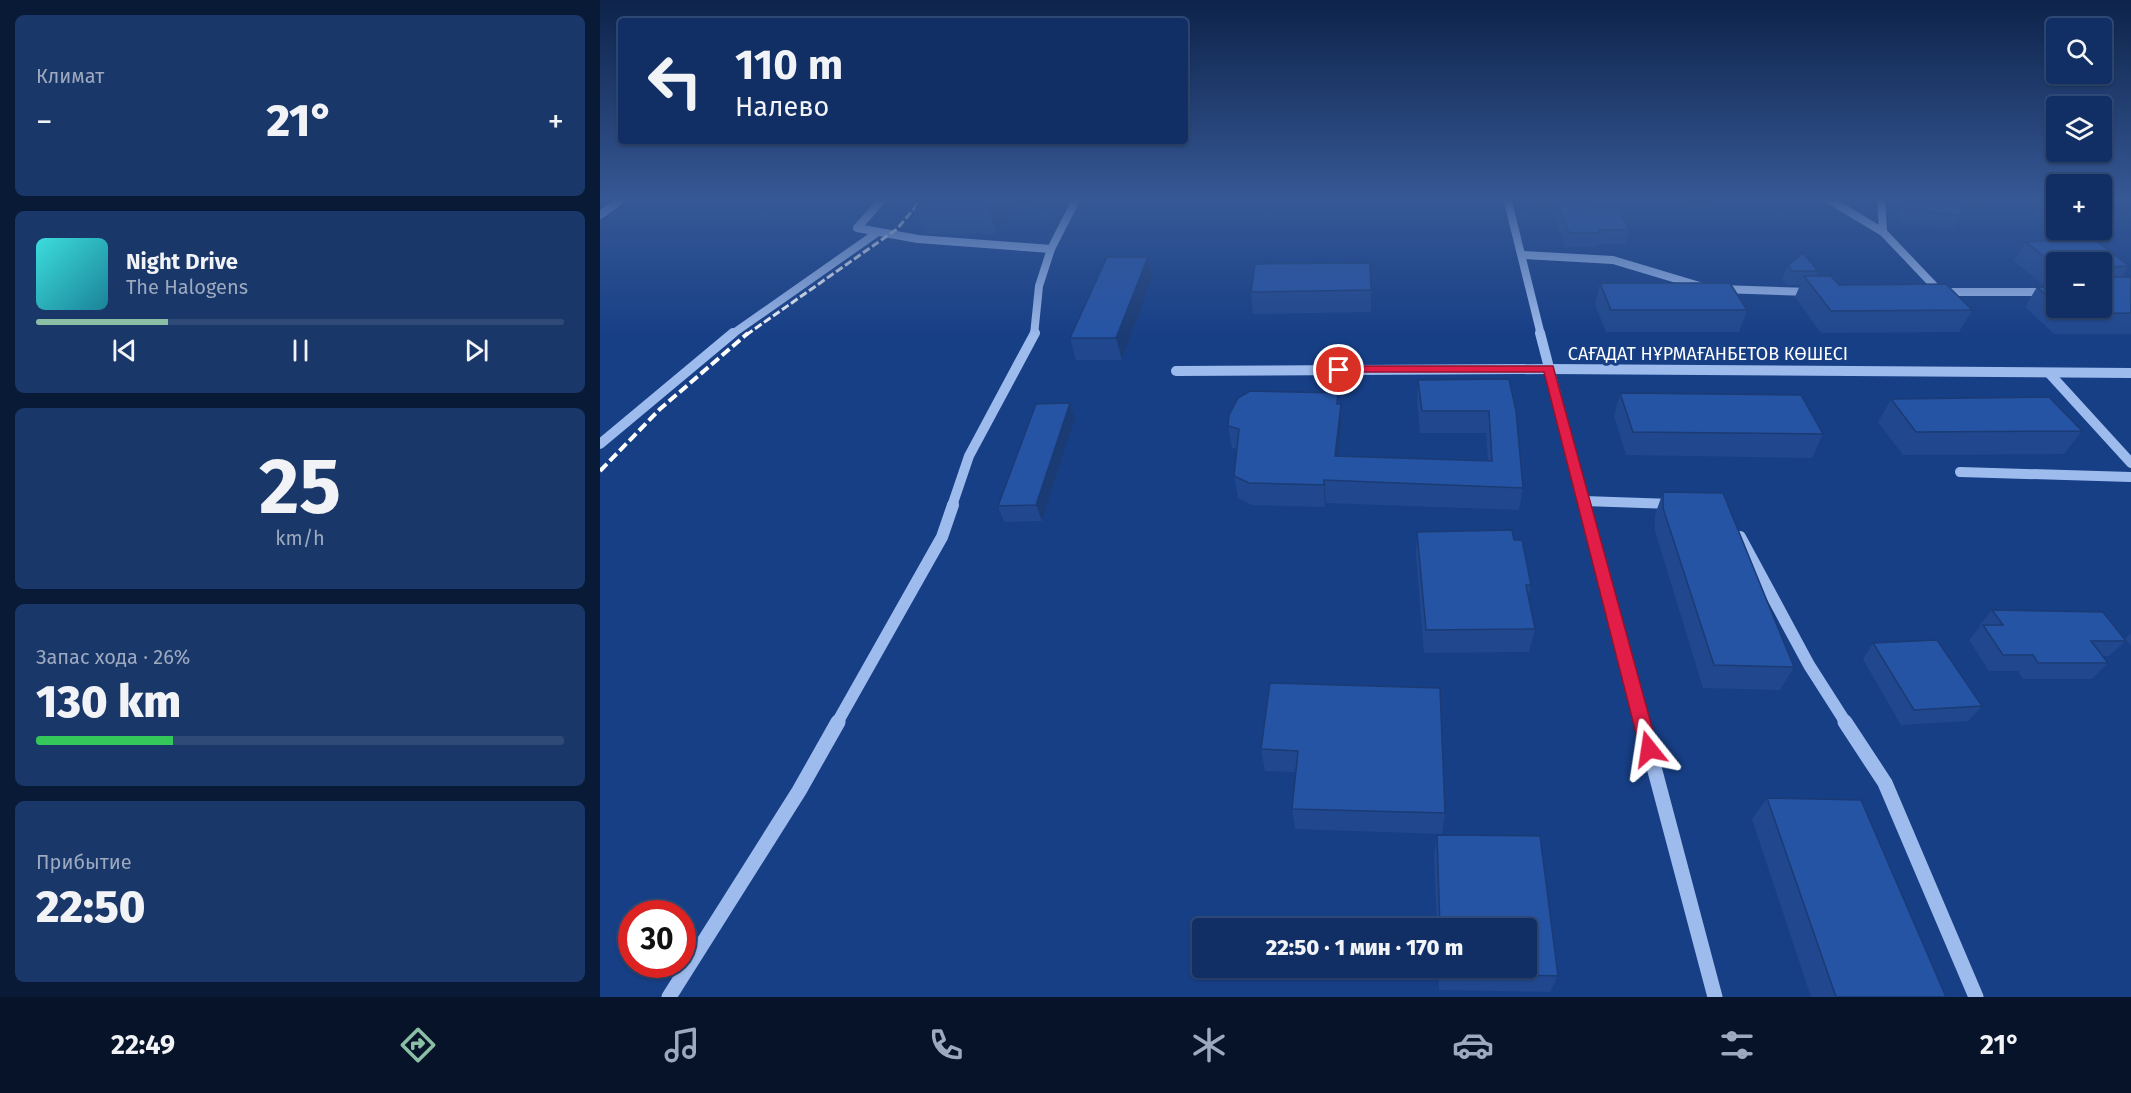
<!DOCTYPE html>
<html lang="ru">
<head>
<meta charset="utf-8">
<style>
  :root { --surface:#112f64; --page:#1a376a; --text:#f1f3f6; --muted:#9ca9bf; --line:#304a78; --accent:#8abfa5 }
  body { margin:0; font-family:"Fira Sans",sans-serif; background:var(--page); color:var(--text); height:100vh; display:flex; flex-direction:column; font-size:22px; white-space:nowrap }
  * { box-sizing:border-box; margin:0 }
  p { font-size:20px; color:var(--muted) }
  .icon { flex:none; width:33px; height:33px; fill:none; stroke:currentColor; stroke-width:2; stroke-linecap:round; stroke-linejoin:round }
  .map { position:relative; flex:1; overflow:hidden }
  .drawer { display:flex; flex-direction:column; gap:15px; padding:15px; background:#091a37; width:600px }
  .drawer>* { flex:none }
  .top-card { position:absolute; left:18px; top:18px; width:570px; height:126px; border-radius:6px; box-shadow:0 2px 4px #0004,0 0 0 2px var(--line); background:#112f64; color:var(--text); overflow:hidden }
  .controls { position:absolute; left:1446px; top:18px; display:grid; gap:12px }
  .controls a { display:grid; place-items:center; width:66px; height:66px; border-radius:6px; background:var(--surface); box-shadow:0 2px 4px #0004,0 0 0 2px var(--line); font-size:30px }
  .speed { position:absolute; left:18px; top:900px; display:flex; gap:12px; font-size:30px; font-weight:700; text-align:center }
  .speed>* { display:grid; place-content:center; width:78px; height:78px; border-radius:50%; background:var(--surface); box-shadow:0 2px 4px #0004,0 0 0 2px var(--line); line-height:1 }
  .speed .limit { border:9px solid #d22; background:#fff; color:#111 }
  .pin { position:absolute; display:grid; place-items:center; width:51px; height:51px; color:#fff; margin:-26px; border:3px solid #fff; border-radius:50%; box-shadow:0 2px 6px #0007 }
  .me { position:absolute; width:66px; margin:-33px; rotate:345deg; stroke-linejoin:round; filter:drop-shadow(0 0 4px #0008) }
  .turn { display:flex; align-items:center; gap:21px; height:126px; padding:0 18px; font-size:27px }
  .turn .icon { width:78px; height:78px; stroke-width:2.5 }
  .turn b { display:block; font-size:42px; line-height:51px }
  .big { font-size:45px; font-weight:800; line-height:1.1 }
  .drawer .tile { flex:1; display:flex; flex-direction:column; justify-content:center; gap:9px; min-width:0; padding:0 21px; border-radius:9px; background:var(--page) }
  .drawer .dial { align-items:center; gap:0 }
  .dial b { font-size:78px; line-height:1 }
  .song { display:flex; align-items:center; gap:18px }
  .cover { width:72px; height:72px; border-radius:9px; background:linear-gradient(135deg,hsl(180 70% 55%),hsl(190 70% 35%)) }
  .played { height:6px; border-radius:3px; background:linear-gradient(90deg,var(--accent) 25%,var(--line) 25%) }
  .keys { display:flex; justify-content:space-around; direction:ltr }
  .heat { display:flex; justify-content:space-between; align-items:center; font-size:33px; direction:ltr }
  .charge { height:9px; border-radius:4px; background:linear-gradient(90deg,#34c759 26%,var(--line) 0) }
  .trip { position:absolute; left:592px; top:918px; width:345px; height:60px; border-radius:6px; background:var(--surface); box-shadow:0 2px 4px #0004,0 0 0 2px var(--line); font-weight:800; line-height:60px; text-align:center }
  .menu { display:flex; height:96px; justify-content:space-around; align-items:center; background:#071328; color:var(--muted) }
  .menu .icon { width:42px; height:42px }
  .menu .selected { color:var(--accent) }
  .menu b { font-size:27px; color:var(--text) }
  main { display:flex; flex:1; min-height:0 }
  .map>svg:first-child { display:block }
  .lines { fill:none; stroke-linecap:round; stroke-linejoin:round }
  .minor-far3 { stroke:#9ebbed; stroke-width:8 }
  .minor-far2 { stroke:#9ebbed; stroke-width:10 }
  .minor-far1 { stroke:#9ebbed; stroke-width:12 }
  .minor { stroke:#9ebbed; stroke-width:15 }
  .rail-far1 { stroke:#fff; stroke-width:3; stroke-dasharray:8 3; stroke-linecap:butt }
  .rail { stroke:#fff; stroke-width:4; stroke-dasharray:10 4; stroke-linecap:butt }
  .wall { fill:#21488e }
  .shaded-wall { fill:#1b3b74 }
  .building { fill:#2654a5; stroke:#1b3b74; stroke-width:1.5 }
  .route { fill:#e11d48; stroke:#92132f; stroke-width:1.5 }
  .labels { text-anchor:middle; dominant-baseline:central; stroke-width:6; stroke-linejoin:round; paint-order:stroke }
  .street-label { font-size:18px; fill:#fff; stroke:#173f86 }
</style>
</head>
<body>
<main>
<section class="drawer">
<div class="tile"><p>Климат</p>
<div class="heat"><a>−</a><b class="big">21°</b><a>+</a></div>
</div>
<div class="tile">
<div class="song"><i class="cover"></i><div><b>Night Drive</b><p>The Halogens</p></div></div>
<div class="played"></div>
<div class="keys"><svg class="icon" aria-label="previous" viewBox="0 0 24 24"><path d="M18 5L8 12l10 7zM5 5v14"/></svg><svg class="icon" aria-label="pause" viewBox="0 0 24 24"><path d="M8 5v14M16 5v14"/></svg><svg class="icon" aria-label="next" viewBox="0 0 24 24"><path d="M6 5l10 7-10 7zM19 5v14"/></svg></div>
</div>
<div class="tile dial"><b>25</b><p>km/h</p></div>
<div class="tile"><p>Запас хода · 26%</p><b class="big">130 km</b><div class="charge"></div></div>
<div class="tile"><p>Прибытие</p><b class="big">22:50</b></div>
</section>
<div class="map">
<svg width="1531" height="997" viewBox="0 0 1531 997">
  <rect width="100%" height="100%" fill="#173f86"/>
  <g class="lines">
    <g class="minor-far3">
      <path d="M 284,198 L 257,228 L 318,239 L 451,249"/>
      <path d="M 907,198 L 941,335"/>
      <path d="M 1226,198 L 1283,232 L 1340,292"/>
      <path d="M 1281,198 L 1283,232"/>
      <path d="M 0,215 L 24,198"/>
      <path d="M 922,255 L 1013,260 L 1103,287"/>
      <path d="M 1121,289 L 1210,292"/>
      <path d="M 1342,292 L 1456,292"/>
      <path d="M 131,335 L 278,232"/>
      <path d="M 434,335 L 439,286 L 451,249 L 477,198"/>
    </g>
    <g class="minor-far2">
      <path d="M 940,333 L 985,506"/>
      <path d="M 576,371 L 949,369 L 1531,373"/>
      <path d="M 1449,373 L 1531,463"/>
      <path d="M 0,444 L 133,333"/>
      <path d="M 1360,472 L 1531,477"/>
      <path d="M 984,501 L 1072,504"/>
      <path d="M 352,506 L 369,456 L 435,333"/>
    </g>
    <g class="minor-far1">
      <path d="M 985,505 L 1043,723"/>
      <path d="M 1140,537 L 1209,665 L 1246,723"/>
      <path d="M 237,723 L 342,537 L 353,505"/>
    </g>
    <g class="minor">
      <path d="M 1042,722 L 1115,997"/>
      <path d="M 1245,722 L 1285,783 L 1376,997"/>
      <path d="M 69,997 L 199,791 L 238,722"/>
    </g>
    <path class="rail-far1" d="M 146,335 L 297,229 L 323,198"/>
    <path class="rail" d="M 0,471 L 60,409 L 148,333"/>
  </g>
  <g class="wall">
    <path d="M 324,198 L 446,198 L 439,210 L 413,210 L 397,234 L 326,234 L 316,208 Z"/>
    <path d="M 947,198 L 987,198 L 992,208 L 1029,230 L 1026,244 L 998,244 L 997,247 L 966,247 Z"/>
    <path d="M 1079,198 L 1115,198 L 1112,209 L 1085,209 Z"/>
    <path d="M 1299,198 L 1378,198 L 1372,209 L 1359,207 L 1361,216 L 1354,230 L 1301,222 Z"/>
    <path d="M 1426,242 L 1529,266 L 1522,277 L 1531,277 L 1531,334 L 1454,334 L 1425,307 L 1437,287 L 1456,287 L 1456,308 L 1502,308 L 1502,262 L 1456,262 L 1456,286 L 1445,286 L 1414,261 Z"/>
    <path d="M 548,257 L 552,278 L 522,360 L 476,360 L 470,338 Z"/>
    <path d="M 1188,265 L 1218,271 L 1216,276 L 1239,285 L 1372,310 L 1359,332 L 1221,333 L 1195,297 L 1200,285 L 1187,285 L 1182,279 Z"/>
    <path d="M 1000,283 L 1147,310 L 1139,332 L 1006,332 L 995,305 Z"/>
    <path d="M 771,290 L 771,312 L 653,314 L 651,292 Z"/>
    <path d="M 909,379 L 923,488 L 919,510 L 726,503 L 725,507 L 652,505 L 638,498 L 634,476 L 637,449 L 632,448 L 628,426 L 738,393 L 739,404 L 741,404 L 741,426 L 738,456 L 888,461 L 886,433 L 820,433 L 817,401 L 818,380 Z"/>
    <path d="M 1020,393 L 1223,434 L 1212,458 L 1026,455 L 1014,416 Z"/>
    <path d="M 1291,399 L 1482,431 L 1464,454 L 1303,455 L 1278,422 Z"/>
    <path d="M 475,419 L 442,521 L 404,522 L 398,506 Z"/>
    <path d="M 1063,492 L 1194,667 L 1180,690 L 1103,688 L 1055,531 L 1055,515 Z"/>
    <path d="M 817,532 L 914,540 L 931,585 L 928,597 L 935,629 L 929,652 L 824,653 L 816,555 Z"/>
    <path d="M 1392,610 L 1526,641 L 1509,656 L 1503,656 L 1508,663 L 1492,679 L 1423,679 L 1418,671 L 1389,671 L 1369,640 L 1380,627 L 1379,626 Z"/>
    <path d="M 1531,633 L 1531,646 L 1525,639 Z"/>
    <path d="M 1273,643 L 1382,706 L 1368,721 L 1301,725 L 1263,659 Z"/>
    <path d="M 670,683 L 845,813 L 842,834 L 695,829 L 692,809 L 696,772 L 665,771 L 661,749 Z"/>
    <path d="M 1167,798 L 1346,997 L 1211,997 L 1152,819 Z"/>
    <path d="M 837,835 L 940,836 L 958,976 L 950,992 L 839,990 L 838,968 L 927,968 L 927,928 L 837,928 L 834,855 Z"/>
  </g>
  <g class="shaded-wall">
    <path d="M 395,198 L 409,198 L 413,210 L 397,234 L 388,208 Z"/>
    <path d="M 435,198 L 446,198 L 439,210 Z"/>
    <path d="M 548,257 L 552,278 L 522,360 L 516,338 Z"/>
    <path d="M 470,403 L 475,419 L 442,521 L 436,505 Z"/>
    <path d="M 741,404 L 741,426 L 736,478 L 735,456 Z"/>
    <path d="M 724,480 L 726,503 L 725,507 L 724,485 Z"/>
  </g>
  <g class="building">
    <path d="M 324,198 L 395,198 L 388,208 L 316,208 Z"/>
    <path d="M 955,198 L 987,198 L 992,208 L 1018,208 L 1029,230 L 999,230 L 1000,233 L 969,233 Z"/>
    <path d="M 1307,198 L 1358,198 L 1361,216 L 1307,208 Z"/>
    <path d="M 1495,240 L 1529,266 L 1512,267 L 1510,273 L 1512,277 L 1531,277 L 1531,313 L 1468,314 L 1460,308 L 1502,308 L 1502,262 L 1456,262 L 1456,266 L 1426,242 Z"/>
    <path d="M 1203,253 L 1218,271 L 1192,271 L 1188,265 Z"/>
    <path d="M 507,257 L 548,257 L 516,338 L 470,338 Z"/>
    <path d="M 770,263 L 771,290 L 651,292 L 655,264 Z"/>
    <path d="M 1204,276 L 1231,276 L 1239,285 L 1346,284 L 1372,310 L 1231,311 Z"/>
    <path d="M 1000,283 L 1130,283 L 1147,310 L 1011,310 Z"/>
    <path d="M 1437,287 L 1456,287 L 1456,304 Z"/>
    <path d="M 909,379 L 916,411 L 923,488 L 724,480 L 724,485 L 649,483 L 634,476 L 639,429 L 628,426 L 629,415 L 638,398 L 650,391 L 738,393 L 737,404 L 741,404 L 735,456 L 892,461 L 889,411 L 822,411 L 818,380 Z"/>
    <path d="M 1020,393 L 1201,395 L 1223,434 L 1033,432 Z"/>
    <path d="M 1449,397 L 1482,431 L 1316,432 L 1291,399 Z"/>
    <path d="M 470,403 L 436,505 L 398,506 L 436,404 Z"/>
    <path d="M 1063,492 L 1123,493 L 1194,667 L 1114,665 L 1063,508 Z"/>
    <path d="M 912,530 L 914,540 L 922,540 L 931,585 L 926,585 L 935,629 L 826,630 L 817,532 Z"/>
    <path d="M 1392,610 L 1503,612 L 1526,641 L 1491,641 L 1508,663 L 1438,663 L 1433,655 L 1403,655 L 1383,625 L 1403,625 Z"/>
    <path d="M 1337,640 L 1382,706 L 1314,710 L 1273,643 Z"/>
    <path d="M 670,683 L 840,688 L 845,813 L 692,809 L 698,751 L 661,749 Z"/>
    <path d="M 1167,798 L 1261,800 L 1346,997 L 1236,997 Z"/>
    <path d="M 837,835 L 940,836 L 958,976 L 842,973 L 842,968 L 927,968 L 927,928 L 840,928 Z"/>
  </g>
  <linearGradient id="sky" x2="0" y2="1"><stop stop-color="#0d234a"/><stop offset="0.59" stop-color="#365895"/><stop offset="1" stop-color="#365895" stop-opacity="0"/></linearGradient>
  <rect width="1531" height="338" fill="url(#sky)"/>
  <path class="route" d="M 739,366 L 953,366 L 1058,749 L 1056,755 L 1049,757 L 1043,755 L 1040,749 L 944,372 L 735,372 L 735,367 Z"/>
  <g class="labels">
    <g class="street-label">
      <text x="1108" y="354">САҒАДАТ НҰРМАҒАНБЕТОВ КӨШЕСІ</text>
    </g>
  </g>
</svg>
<div class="controls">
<a><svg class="icon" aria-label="search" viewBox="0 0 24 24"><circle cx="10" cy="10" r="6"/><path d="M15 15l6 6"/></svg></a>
<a><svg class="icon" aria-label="layers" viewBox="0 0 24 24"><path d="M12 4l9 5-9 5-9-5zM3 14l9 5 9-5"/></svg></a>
<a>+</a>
<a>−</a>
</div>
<div class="speed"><div class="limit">30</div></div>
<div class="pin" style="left:739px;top:370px;background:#d93025"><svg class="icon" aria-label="arrive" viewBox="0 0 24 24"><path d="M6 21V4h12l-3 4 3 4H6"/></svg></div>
<svg class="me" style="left:1049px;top:749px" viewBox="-20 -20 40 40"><path d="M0-17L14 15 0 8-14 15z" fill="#e11d48" stroke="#fff" stroke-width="4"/></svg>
<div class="trip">22:50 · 1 мин · 170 m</div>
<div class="top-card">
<div class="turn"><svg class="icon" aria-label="left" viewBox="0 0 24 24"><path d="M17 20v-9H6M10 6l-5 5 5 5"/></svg><div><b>110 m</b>Налево</div></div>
</div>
</div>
</main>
<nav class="menu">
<b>22:49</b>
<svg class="icon selected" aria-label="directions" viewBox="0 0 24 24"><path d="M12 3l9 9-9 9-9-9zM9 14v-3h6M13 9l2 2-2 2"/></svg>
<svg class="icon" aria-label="music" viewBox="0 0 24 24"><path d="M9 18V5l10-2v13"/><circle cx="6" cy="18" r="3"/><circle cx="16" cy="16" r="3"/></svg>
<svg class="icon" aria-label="phone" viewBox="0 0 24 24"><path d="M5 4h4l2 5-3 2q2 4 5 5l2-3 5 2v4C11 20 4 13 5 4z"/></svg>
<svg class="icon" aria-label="climate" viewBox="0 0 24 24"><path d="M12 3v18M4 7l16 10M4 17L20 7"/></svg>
<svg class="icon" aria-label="car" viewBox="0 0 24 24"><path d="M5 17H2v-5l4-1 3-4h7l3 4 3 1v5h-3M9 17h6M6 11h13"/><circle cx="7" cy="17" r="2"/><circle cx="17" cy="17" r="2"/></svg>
<svg class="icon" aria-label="filters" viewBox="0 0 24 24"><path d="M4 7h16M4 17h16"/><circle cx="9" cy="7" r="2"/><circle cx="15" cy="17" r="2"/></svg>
<b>21°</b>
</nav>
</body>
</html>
